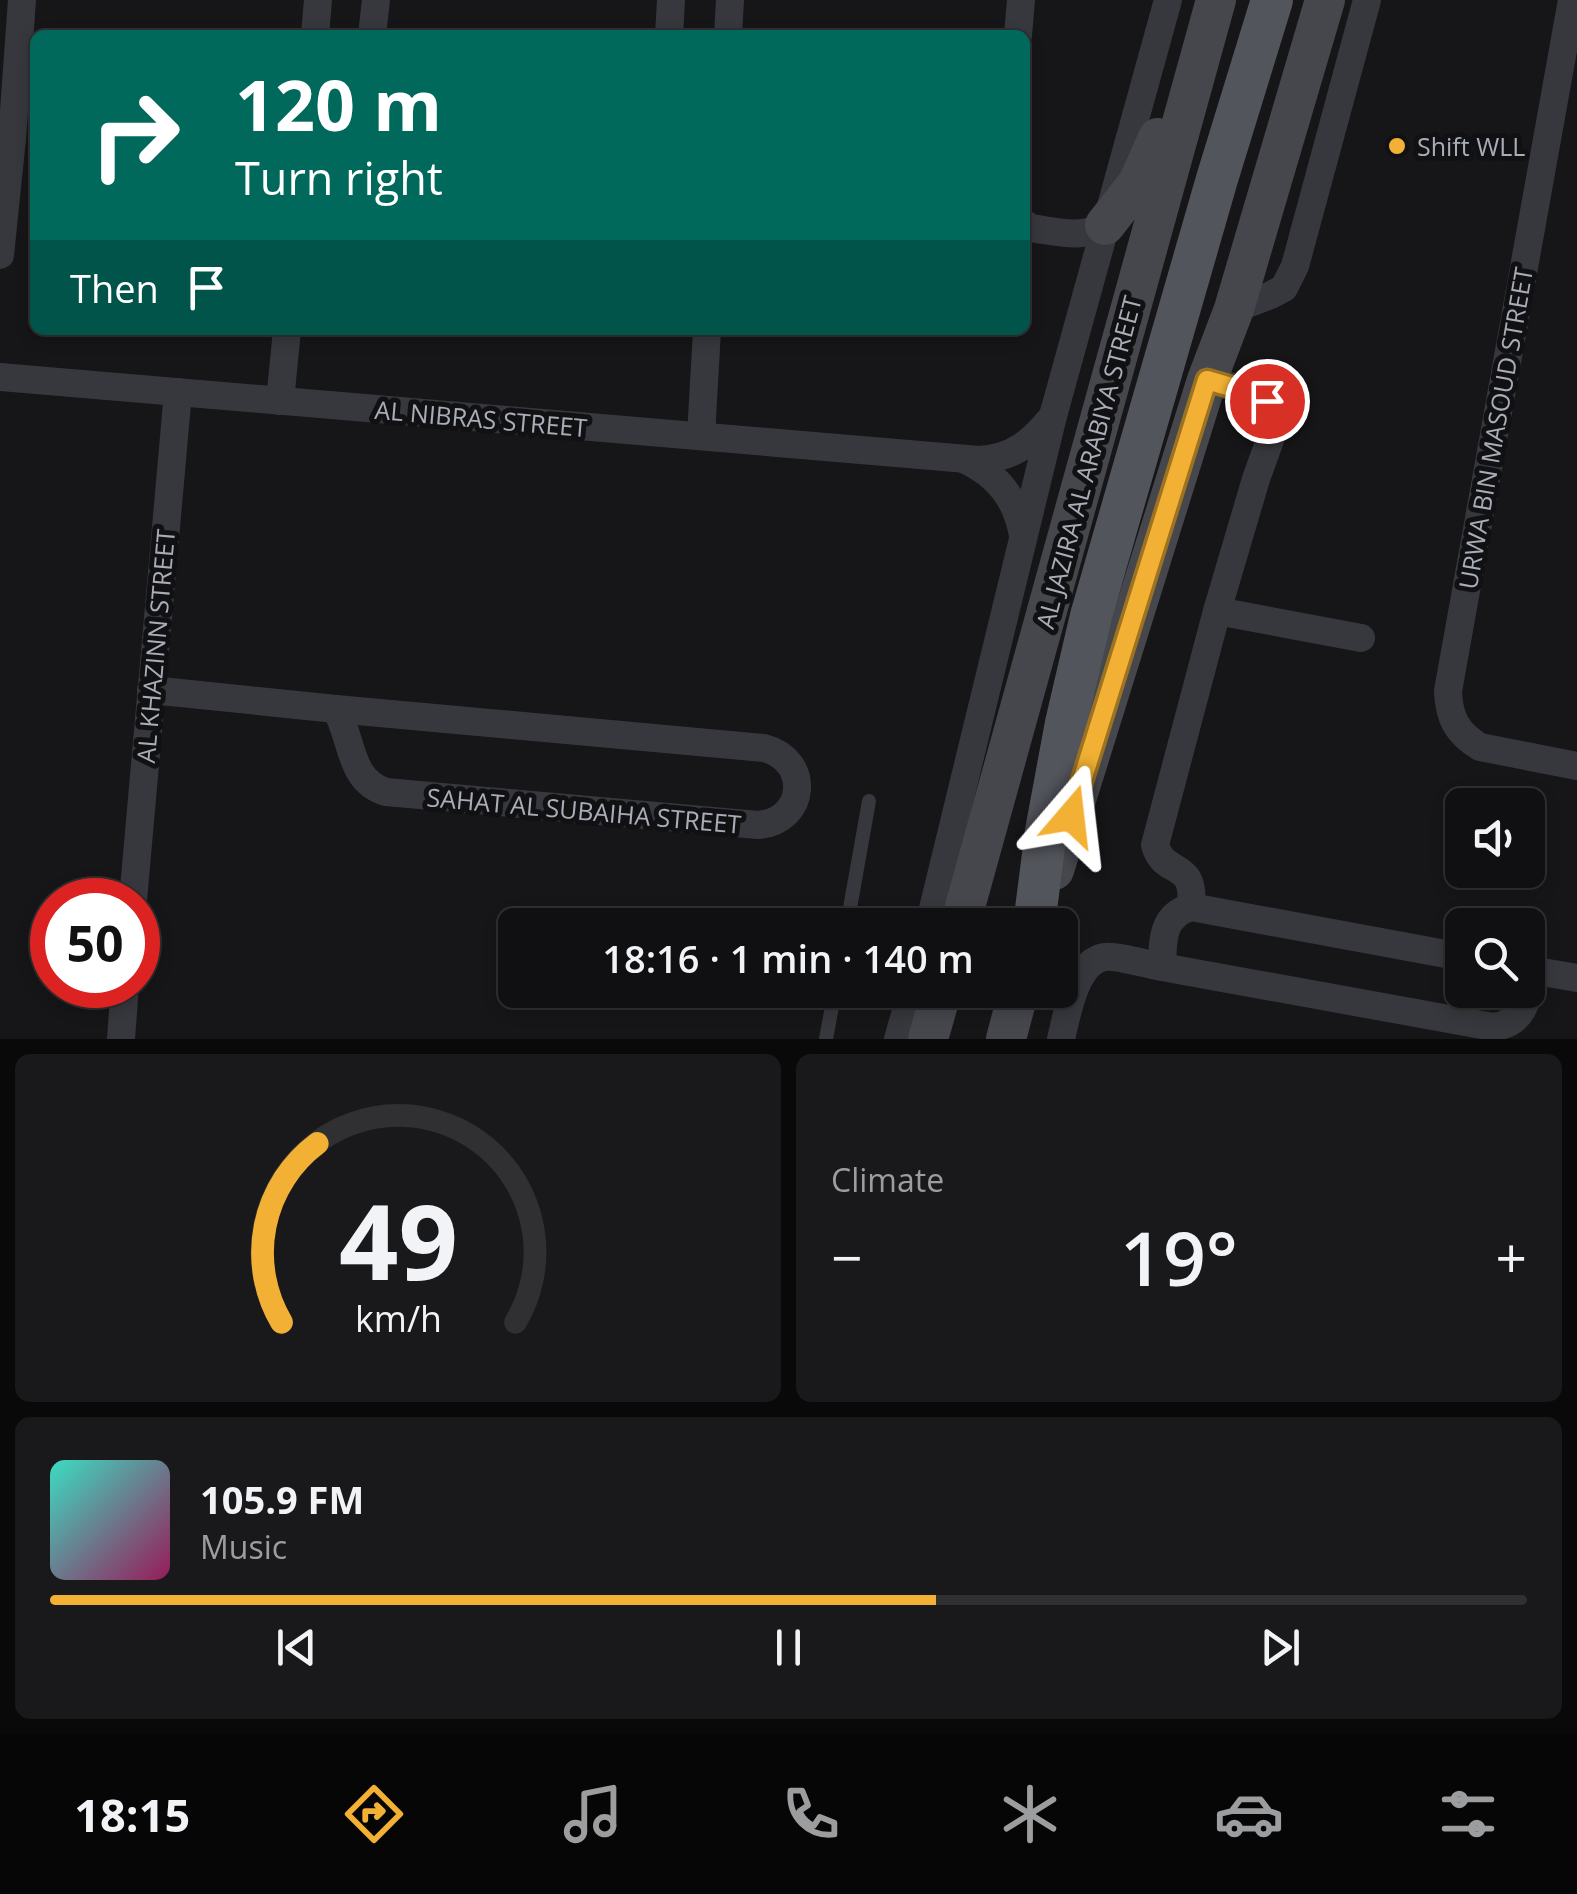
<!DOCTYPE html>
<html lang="en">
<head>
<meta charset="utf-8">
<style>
  :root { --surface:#101012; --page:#19191b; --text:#f1f3f6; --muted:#9c9d9f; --line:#303032; --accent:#f2b134 }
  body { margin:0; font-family:"Open Sans",sans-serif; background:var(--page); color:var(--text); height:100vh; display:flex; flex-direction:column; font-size:38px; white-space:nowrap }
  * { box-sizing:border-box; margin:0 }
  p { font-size:32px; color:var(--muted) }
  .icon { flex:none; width:55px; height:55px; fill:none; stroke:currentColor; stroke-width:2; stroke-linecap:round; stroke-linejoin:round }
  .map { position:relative; height:1039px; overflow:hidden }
  .side { display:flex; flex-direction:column; gap:15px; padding:15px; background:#09090a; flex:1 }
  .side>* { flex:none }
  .top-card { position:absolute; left:30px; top:30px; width:1000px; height:305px; border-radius:15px; box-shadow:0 5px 15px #0003,0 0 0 2px var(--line); background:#00695c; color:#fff; overflow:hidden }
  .fabs { position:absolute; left:1445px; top:788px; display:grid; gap:20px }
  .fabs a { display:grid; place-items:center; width:100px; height:100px; border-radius:15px; background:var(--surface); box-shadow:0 5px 15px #0003,0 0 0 2px var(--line); font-size:50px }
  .speed { position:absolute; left:30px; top:878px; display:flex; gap:20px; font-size:50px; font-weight:700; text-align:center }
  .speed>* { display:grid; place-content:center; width:130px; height:130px; border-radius:50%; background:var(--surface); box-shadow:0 5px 15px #0003,0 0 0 2px var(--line); line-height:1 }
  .speed .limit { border:15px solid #d22; background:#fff; color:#111 }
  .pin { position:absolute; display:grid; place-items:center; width:85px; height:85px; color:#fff; margin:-42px; border:5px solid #fff; border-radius:50%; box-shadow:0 2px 10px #0007 }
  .me { position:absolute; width:110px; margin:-55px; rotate:17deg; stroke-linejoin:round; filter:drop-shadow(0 0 8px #0008) }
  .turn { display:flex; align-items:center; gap:35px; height:210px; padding:0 40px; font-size:45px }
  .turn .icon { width:130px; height:130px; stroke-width:2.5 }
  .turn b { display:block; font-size:70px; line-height:85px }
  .then { display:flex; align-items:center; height:95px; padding:0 40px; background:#0003; gap:20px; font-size:38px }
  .big { font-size:75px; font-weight:600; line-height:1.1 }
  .side .card { flex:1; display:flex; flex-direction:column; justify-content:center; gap:15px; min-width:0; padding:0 35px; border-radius:15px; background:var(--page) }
  .side .dial { align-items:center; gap:0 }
  .dial svg { height:260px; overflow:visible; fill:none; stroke:var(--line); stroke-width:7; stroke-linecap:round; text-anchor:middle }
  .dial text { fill:var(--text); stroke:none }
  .song { display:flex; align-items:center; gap:30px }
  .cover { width:120px; height:120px; border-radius:15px; background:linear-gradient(135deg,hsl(170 70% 55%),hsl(330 70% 35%)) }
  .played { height:10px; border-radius:5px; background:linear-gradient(90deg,var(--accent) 60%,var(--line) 60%) }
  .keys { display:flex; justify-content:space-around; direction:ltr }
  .heat { display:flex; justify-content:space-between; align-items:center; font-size:55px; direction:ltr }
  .side .tiles { flex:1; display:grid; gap:15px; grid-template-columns:1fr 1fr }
  .card:last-child { grid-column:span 2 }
  .trip { position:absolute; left:498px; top:908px; width:580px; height:100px; border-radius:15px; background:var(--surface); box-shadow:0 5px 15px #0003,0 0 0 2px var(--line); font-weight:600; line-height:100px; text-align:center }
  .tabs { display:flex; height:160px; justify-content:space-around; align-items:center; background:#060607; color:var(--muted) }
  .tabs .icon { width:70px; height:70px }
  .tabs .on { color:var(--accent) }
  .tabs b { font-size:45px; color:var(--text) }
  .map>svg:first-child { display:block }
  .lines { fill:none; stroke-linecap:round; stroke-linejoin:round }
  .lane { stroke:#37383d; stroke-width:14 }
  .street { stroke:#37383d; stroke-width:28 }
  .secondary { stroke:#45474d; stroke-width:40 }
  .primary { stroke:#53555c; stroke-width:42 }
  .route-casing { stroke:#9d7322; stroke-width:25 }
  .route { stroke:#f2b134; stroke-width:18 }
  .poi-dot { fill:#f2b134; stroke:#111113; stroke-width:4 }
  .labels { text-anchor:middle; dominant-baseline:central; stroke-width:10; stroke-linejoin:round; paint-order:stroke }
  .poi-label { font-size:25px; fill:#a8adb8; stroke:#111113; text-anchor:start }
  .street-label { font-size:25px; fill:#a8adb8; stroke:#111113 }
</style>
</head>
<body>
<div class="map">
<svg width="1577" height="1039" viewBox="0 0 1577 1039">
  <rect width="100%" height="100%" fill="#161618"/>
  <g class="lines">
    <g class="lane">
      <path d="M 847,925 L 869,801"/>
      <path d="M 872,990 L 910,997"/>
      <path d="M 826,1039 L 835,990"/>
    </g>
    <g class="street">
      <path d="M 1572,0 L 1448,691 C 1449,718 1457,733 1480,747 L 1577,766"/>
      <path d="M 315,35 L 318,0"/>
      <path d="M 372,35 L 376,0"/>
      <path d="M 669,35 L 671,0"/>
      <path d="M 728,35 L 730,0"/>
      <path d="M 1018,35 L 1021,0"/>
      <path d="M 1025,224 L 1030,228 C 1055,231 1082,240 1105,225"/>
      <path d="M 0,255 L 12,139 L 22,0"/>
      <path d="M 1234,309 L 1271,295 L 1284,288 L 1295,266 L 1367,0"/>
      <path d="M 0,377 L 979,460 C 1014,458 1032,442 1053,416"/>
      <path d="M 280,401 L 287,330"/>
      <path d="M 701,436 L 707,330"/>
      <path d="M 964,459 C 998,475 1016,498 1023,535"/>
      <path d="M 1217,611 L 1361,638"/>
      <path d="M 151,690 L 336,709"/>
      <path d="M 336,709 L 764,748 C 811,760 807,821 758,825 L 386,792 C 349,781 353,740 336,709 Z"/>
      <path d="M 133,900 L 178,392"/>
      <path d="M 1191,907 C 1196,858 1164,878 1155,845 L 1217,611 L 1256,479 L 1275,426 C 1276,392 1233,388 1207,380"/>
      <path d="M 929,925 L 1053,416 L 1168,0"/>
      <path d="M 1462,957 L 1191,907 C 1161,916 1163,941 1162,967 L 1493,1027 C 1524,1024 1530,997 1530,970 L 1528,970"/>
      <path d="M 1530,970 L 1577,978"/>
      <path d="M 121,1039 L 125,985"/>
      <path d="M 898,1039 L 912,990"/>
      <path d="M 1061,1039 C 1067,1015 1075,961 1105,957 C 1116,955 1149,965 1162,967"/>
    </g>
    <g class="secondary">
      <path d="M 1105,225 L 1138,183 L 1158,138"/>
      <path d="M 1054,870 L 1207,380 L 1234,309 L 1325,0"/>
      <path d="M 960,925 L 1216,0"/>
      <path d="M 928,1039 L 942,990"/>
      <path d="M 1006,1039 L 1019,990"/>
    </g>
    <path class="primary" d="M 1034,925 L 1046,831 L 1066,723 L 1091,616 L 1217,179 L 1272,0"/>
  </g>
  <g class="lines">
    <defs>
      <path id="route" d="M 1071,816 L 1207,380 L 1248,392 L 1267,401"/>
    </defs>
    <use href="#route" class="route-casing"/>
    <use href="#route" class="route"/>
  </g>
  <circle class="poi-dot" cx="1397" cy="146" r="10"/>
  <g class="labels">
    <g class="poi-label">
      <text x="1417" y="146">Shift WLL</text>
    </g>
    <g class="street-label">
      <text transform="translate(481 418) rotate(5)">AL NIBRAS STREET</text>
      <text transform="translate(1495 428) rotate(-80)">URWA BIN MASOUD STREET</text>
      <text transform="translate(1088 462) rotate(-75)">AL JAZIRA AL ARABIYA STREET</text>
      <text transform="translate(155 646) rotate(-85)">AL KHAZINN STREET</text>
      <text transform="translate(584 810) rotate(5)">SAHAT AL SUBAIHA STREET</text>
    </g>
  </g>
</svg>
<div class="fabs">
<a><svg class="icon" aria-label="sound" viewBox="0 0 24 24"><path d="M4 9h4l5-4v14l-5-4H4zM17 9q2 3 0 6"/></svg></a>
<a><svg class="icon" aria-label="search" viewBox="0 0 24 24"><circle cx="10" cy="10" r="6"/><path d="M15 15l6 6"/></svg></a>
</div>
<div class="speed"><div class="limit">50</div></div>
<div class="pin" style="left:1267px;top:401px;background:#d93025"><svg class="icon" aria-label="arrive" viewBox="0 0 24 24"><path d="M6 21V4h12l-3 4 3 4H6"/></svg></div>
<svg class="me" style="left:1071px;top:816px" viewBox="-20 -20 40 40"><path d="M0-17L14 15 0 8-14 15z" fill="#f2b134" stroke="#fff" stroke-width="4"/></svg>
<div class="trip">18:16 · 1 min · 140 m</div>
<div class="top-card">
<div class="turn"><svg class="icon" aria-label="right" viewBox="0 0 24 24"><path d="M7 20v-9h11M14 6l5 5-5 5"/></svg><div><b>120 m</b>Turn right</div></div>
<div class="then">Then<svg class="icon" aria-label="arrive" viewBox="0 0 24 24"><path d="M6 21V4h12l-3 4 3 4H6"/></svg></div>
</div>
</div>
<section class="side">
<div class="tiles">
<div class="card dial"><svg viewBox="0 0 100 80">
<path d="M14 69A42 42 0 1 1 86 69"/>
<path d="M14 69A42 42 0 0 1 25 14" stroke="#f2b134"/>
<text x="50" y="56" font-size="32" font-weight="700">49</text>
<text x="50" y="72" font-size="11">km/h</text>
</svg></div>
<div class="card"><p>Climate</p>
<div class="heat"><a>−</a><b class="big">19°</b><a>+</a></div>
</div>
<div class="card">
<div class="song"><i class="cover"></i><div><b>105.9 FM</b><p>Music</p></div></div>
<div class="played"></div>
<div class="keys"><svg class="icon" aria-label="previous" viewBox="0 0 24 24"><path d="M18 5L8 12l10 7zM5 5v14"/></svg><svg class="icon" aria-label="pause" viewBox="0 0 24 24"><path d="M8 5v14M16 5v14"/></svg><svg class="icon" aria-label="next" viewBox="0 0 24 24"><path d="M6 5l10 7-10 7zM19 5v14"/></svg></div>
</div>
</div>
</section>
<nav class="tabs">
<b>18:15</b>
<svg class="icon on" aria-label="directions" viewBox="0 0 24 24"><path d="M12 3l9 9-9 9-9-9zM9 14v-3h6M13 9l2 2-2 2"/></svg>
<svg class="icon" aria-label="music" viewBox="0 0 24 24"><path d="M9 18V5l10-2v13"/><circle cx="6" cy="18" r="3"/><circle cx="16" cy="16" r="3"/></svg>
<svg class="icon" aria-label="phone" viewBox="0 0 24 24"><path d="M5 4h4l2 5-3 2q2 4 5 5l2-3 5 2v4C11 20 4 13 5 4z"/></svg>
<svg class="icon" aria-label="climate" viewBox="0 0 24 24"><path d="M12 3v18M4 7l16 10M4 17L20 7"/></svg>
<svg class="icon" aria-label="car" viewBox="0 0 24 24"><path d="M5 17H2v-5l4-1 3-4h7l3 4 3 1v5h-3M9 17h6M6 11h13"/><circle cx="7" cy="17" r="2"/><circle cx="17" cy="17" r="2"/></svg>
<svg class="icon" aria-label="filters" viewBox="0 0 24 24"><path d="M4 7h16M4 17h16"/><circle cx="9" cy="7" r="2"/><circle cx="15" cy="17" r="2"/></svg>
</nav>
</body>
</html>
